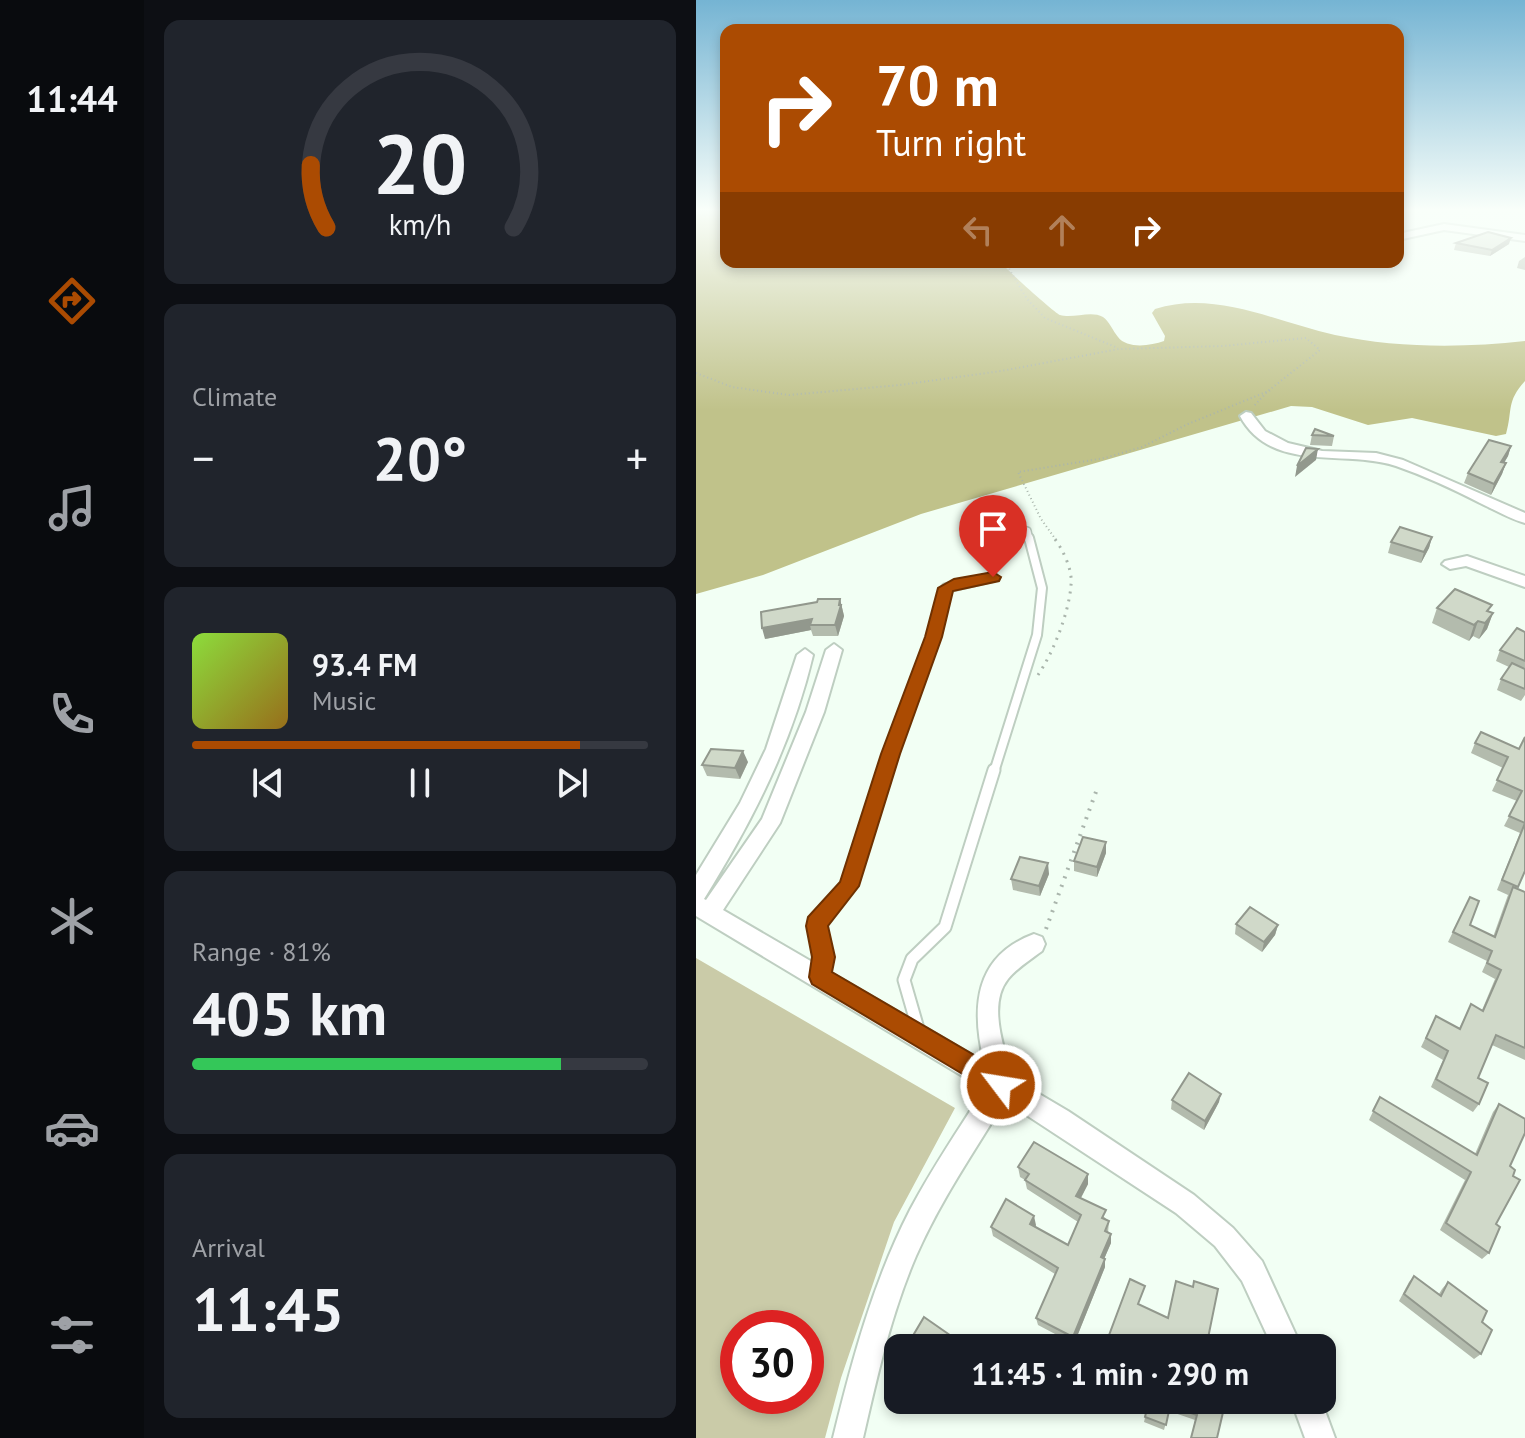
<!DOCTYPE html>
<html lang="en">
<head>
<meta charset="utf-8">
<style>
  :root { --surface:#171b24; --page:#20242c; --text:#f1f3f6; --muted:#9ea1a6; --line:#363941; --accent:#ab4b02 }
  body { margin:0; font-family:"PT Sans",sans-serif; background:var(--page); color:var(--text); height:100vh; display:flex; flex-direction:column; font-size:30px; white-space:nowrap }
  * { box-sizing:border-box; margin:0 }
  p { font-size:26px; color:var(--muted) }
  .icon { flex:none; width:44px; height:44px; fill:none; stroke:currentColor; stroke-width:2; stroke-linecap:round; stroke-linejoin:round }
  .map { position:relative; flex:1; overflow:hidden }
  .panel { display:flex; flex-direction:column; gap:20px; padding:20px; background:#0d0f14; width:552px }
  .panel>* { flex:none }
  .top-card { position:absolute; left:24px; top:24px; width:684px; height:244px; border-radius:16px; box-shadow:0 4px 12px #0003; background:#ab4b02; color:#fff; overflow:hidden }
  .speed { position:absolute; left:24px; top:1310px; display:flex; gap:16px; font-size:40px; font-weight:700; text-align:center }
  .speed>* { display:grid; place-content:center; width:104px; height:104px; border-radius:50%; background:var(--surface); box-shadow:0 4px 12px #0003; line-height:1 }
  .speed .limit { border:12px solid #d22; background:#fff; color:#111 }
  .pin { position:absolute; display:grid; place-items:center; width:68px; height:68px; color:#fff; margin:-82px -34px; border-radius:50% 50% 50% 0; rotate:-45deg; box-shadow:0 0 8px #0007 }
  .pin .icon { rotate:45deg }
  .me { position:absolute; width:88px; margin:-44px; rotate:301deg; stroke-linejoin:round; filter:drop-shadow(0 0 6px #0008) }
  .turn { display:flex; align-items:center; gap:28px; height:168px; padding:0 24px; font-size:36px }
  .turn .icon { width:104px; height:104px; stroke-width:2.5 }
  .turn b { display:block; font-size:56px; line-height:68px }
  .lanes { display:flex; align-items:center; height:76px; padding:0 24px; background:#0003; justify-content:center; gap:40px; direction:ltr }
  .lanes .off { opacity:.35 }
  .big { font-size:60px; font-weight:700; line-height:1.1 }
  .panel .card { flex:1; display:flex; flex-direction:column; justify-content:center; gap:12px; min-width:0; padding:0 28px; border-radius:16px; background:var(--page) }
  .panel .dial { align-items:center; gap:0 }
  .dial svg { height:208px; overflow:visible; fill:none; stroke:var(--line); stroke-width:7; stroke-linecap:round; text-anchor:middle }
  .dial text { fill:var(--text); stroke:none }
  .song { display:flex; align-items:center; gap:24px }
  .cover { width:96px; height:96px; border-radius:12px; background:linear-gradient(135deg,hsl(90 70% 55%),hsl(40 70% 35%)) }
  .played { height:8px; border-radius:4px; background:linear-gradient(90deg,var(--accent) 85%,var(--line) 85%) }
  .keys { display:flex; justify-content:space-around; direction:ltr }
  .heat { display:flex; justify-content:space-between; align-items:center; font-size:44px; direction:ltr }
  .charge { height:12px; border-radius:6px; background:linear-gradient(90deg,#34c759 81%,var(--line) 0) }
  .trip { position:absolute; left:188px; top:1334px; width:452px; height:80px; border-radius:16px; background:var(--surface); box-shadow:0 4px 12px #0003; font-weight:700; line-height:80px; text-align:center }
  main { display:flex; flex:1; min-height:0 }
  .menu { display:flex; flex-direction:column; width:144px; justify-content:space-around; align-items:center; background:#090b0e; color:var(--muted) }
  .menu .icon { width:56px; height:56px }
  .menu .on { color:var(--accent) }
  .menu b { font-size:36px; color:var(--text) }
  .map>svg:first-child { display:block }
  .green { fill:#cacba8; fill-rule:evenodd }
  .forest { fill:#c0c28a }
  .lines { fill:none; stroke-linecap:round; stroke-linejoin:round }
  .stream { stroke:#518885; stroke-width:3 }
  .lane-far2-casing { stroke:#becec1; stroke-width:10 }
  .lane-far1-casing { stroke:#becec1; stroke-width:12 }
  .lane-casing { stroke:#becec1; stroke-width:15 }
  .street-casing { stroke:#becec1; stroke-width:4 }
  .path-far2 { stroke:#aab5ac; stroke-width:2; stroke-dasharray:1 3; stroke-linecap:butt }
  .path-far1 { stroke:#aab5ac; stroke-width:3; stroke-dasharray:2 6; stroke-linecap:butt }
  .path { stroke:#aab5ac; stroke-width:4; stroke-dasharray:2 7; stroke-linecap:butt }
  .lane-far2 { stroke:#fff; stroke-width:7 }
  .lane-far1 { stroke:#fff; stroke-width:8 }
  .lane { stroke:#fff; stroke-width:11 }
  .street { fill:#fff; fill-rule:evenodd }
  .wall { fill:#b3bbad }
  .shaded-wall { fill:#92988d }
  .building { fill:#d0d9c9; stroke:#92988d; stroke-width:2 }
  .route { fill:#ab4b02; stroke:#6f3101; stroke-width:2 }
</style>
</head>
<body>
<main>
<nav class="menu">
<b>11:44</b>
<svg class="icon on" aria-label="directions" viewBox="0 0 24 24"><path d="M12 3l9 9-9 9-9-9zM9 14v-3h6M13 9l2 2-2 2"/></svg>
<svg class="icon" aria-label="music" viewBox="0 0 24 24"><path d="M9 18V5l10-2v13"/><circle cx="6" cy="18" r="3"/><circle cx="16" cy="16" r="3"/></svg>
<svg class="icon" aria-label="phone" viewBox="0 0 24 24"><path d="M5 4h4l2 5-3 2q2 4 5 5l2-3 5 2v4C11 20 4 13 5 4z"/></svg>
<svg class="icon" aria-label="climate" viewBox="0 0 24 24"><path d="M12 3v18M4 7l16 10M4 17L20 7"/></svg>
<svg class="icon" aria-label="car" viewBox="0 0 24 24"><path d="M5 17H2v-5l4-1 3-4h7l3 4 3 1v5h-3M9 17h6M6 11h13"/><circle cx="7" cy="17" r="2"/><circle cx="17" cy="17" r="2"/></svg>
<svg class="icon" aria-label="filters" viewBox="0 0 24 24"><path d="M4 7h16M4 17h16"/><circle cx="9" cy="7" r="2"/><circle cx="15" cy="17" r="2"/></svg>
</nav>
<section class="panel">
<div class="card dial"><svg viewBox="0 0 100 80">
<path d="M14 69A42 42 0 1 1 86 69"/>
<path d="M14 69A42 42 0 0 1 8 45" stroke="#ab4b02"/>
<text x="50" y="56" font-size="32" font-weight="700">20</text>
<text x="50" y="72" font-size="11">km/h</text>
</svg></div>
<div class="card"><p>Climate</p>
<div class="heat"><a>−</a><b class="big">20°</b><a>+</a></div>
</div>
<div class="card">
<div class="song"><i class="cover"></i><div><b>93.4 FM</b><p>Music</p></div></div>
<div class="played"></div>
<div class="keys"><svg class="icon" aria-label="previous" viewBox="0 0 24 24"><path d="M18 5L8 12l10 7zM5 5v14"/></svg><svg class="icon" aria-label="pause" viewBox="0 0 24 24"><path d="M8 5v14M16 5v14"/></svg><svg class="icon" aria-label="next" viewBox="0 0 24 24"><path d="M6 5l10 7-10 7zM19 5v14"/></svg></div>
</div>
<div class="card"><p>Range · 81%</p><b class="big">405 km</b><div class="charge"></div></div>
<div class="card"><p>Arrival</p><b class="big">11:45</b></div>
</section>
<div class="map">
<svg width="829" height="1438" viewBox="0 0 829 1438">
  <rect width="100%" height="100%" fill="#f2fff4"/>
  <path class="green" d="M 0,958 L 259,1108 L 198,1222 L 145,1378 L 129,1438 L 0,1438 ZM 110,1328 L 110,1396 L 42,1396 L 42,1328 Z"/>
  <path class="forest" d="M 0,210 L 30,210 L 30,262 L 305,262 C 307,267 360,314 364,315 C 377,319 395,310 407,317 C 413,321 417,331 422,337 C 431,349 454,346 468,341 L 469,336 L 456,313 L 459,309 C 520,290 580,322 639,335 C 700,348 767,348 829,341 L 829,381 C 810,402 817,409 810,434 L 800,436 L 716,418 L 672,425 L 616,407 L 595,406 L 225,514 L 67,575 L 0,594 Z"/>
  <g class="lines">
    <path class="stream" d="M 758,226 L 811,233"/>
    <defs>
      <path id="lane-far2" d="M 331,531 L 333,540"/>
      <g id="lane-far1">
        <path d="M 190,772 L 238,637 L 250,588 L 297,577"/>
        <path d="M 298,772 L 341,635 L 346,588 L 333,538"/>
      </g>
      <g id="lane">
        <path d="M 124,977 L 128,957 L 121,926 L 123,917 L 153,886 L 190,770"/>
        <path d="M 223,1032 L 208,980 L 216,959 L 249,927 L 298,770"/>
      </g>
      <g id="street">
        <path d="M 748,224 L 829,235 L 829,241 L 748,230 L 702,240 L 702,234 Z"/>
        <path d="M 550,412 L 555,413 L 569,431 L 592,443 L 626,451 L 680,453 L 707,460 L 829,513 L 829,523 C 814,519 799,510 784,503 C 757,489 729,476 700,466 C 649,449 575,474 544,416 Z"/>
        <path d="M 771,556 L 829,576 L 829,587 L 770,566 L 754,569 L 746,564 L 749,561 Z"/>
        <path d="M 138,644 L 146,650 L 128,712 L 84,823 L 27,910 L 288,1062 C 275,1008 278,956 338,934 L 346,937 L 349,944 L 346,951 C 334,960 321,968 312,979 C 291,1005 309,1050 316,1078 L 372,1111 L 498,1195 L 537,1228 L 566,1261 L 606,1348 L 577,1348 L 546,1281 L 519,1246 L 480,1213 L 309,1101 C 278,1152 244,1201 220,1256 C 195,1314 181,1377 167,1438 L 137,1438 C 156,1360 177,1282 214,1210 C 236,1168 263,1129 288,1089 L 0,916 L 0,875 L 44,803 L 70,749 L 101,655 L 109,649 L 117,655 C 96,744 56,822 8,899 L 10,900 L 66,819 L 110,712 L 130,650 Z"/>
        <path d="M 595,1400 L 625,1400 L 639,1438 L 609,1438 Z"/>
      </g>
    </defs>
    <use href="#lane-far2" class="lane-far2-casing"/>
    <use href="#lane-far1" class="lane-far1-casing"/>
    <use href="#lane" class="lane-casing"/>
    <use href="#street" class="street-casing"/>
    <g class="path-far2">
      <path d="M 0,213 L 30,216"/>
      <path d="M 309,262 L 331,299 L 349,318 L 422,348"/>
      <path d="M 0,373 L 36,387 L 93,395 L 204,385 L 305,371 L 423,349 L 527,346 L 610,338 L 624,350 L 572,391 L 557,407"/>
      <path d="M 360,540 L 345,519 L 322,472 L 409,458 L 446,447 L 492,424 L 575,390"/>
    </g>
    <path class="path-far1" d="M 342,675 C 357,653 373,613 375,585 C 377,571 367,549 358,538"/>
    <path class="path" d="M 350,929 L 401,789"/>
    <use href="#lane-far2" class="lane-far2"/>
    <use href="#lane-far1" class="lane-far1"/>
    <use href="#lane" class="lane"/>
    <use href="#street" class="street"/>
  </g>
  <g class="wall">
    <path d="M 760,243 L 813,244 L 794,256 L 758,250 Z"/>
    <path d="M 829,257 L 829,270 L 821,268 L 823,261 Z"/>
    <path d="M 616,435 L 638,436 L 636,446 L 614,445 Z"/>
    <path d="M 815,446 L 812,456 L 808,463 L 810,463 L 806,474 L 795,495 L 768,483 L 772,473 Z"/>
    <path d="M 736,537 L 733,548 L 725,563 L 692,553 L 695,542 Z"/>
    <path d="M 144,599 L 148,616 L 142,636 L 117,636 L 115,630 L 69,639 Z"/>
    <path d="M 741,608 L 794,612 L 797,613 L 791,629 L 783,639 L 777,636 L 773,641 L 736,623 Z"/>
    <path d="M 829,632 L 829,695 L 825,701 L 801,690 L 805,679 L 813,667 L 800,661 L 804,650 Z"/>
    <path d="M 829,737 L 829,870 L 821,889 L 829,892 L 829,1060 L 796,1045 L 782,1078 L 783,1104 L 777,1112 L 735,1087 L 747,1060 L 725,1047 L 740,1016 L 763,1029 L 775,1004 L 786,1010 L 799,979 L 786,972 L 791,961 L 752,942 L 774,897 L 774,925 L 797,937 L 812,895 L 801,890 L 824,833 L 808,826 L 821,801 L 796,791 L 807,768 L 775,753 L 779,743 L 823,749 Z"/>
    <path d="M 52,762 L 44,779 L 11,776 L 6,765 Z"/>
    <path d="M 410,842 L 410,853 L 401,877 L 378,871 L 378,861 Z"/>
    <path d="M 353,874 L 344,896 L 317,890 L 315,879 Z"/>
    <path d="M 540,924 L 582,925 L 579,935 L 566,952 L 539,934 Z"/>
    <path d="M 684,1097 L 779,1154 L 797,1112 L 803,1104 L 814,1166 L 793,1253 L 786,1259 L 744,1230 L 769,1180 L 673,1120 Z"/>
    <path d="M 476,1100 L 523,1102 L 508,1130 L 475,1109 Z"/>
    <path d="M 322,1167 L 392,1184 L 385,1198 L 413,1221 L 412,1233 L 415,1243 L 408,1259 L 409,1267 L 378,1344 L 342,1325 L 340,1318 L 359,1274 L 297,1236 L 295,1227 L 340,1225 L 339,1227 L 372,1245 L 382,1222 L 331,1189 L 329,1180 L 324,1177 Z"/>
    <path d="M 718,1276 L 743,1294 L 746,1289 L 752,1282 L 785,1354 L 778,1359 L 703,1301 L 713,1282 Z"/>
    <path d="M 453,1400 L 510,1400 L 521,1438 L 495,1438 L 499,1420 L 473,1411 L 468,1430 L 448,1422 Z"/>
  </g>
  <g class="shaded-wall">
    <path d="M 815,238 L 813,244 L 794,256 L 796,250 Z"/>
    <path d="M 815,446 L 812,456 L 802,473 L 805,462 Z"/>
    <path d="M 622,449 L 620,460 L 599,477 L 601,466 Z"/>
    <path d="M 810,463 L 806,474 L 795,495 L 798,484 Z"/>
    <path d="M 736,537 L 733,548 L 725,563 L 728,552 Z"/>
    <path d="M 144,599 L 148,616 L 142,636 L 139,625 Z"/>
    <path d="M 797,613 L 791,629 L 783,639 L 789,623 Z"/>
    <path d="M 116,619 L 114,625 L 115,630 L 69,639 L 66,628 Z"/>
    <path d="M 782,621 L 777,636 L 773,641 L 778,625 Z"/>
    <path d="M 47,751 L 52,762 L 44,779 L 39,768 Z"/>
    <path d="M 410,842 L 410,853 L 401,877 L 401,867 Z"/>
    <path d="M 352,863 L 353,874 L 344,896 L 343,886 Z"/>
    <path d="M 582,925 L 579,935 L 566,952 L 568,942 Z"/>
    <path d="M 525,1094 L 523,1102 L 508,1130 L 509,1121 Z"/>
    <path d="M 392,1174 L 392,1184 L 381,1205 L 380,1196 Z"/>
    <path d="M 338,1216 L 340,1225 L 336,1233 L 334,1224 Z"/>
    <path d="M 415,1234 L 415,1243 L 405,1266 L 405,1257 Z"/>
    <path d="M 409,1259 L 409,1267 L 378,1344 L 377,1337 Z"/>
  </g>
  <g class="building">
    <path d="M 792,232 L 815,238 L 796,250 L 760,243 Z"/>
    <path d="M 619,429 L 638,436 L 616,435 Z"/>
    <path d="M 793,440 L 815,446 L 805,462 L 810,463 L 798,484 L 772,473 Z"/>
    <path d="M 610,448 L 622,449 L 601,466 Z"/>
    <path d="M 704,527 L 736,537 L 728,552 L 695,542 Z"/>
    <path d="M 759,589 L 796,605 L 791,611 L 797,613 L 789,623 L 782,621 L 778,625 L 741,608 Z"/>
    <path d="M 122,599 L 144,599 L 143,605 L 145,605 L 139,625 L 114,625 L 116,619 L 66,628 L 65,612 L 121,602 Z"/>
    <path d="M 821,628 L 829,632 L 829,661 L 804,650 Z"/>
    <path d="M 816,663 L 829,669 L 829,689 L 805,679 Z"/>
    <path d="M 785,732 L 823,749 L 829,737 L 829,823 L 813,816 L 826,791 L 801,780 L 812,757 L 779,743 Z"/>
    <path d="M 15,749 L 47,751 L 39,768 L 6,765 Z"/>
    <path d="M 829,823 L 829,871 L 822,887 L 806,880 Z"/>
    <path d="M 387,837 L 410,842 L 401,867 L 378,861 Z"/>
    <path d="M 324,857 L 352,863 L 343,886 L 315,879 Z"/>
    <path d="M 817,887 L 829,892 L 829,1048 L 800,1035 L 782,1078 L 792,1083 L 783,1104 L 740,1079 L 752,1051 L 730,1038 L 740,1016 L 764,1029 L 775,1004 L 787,1011 L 805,970 L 791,963 L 796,951 L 757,932 L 774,897 L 783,901 L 774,925 L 799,937 Z"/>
    <path d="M 554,907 L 582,925 L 568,942 L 540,924 Z"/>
    <path d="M 493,1073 L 525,1094 L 509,1121 L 476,1100 Z"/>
    <path d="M 684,1097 L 781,1155 L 803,1104 L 829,1119 L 829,1133 L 814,1166 L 819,1170 L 817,1176 L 824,1180 L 800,1224 L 804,1227 L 793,1253 L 750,1223 L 775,1172 L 677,1111 Z"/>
    <path d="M 338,1142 L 392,1174 L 380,1196 L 410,1210 L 406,1218 L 413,1221 L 409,1231 L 415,1234 L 405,1257 L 409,1259 L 377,1337 L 340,1318 L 362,1268 L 295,1227 L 310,1199 L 338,1216 L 334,1224 L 372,1245 L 385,1215 L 329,1180 L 333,1174 L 322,1167 Z"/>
    <path d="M 718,1276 L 745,1296 L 752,1282 L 791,1311 L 786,1322 L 796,1330 L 785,1354 L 708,1294 Z"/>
    <path d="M 434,1279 L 449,1286 L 442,1304 L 472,1318 L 480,1281 L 497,1287 L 498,1281 L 522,1289 L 510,1348 L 500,1345 L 499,1348 L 414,1348 L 409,1346 Z"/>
    <path d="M 228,1317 L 271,1347 L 271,1348 L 218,1348 L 212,1344 Z"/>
    <path d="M 453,1400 L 510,1400 L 528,1408 L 521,1438 L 495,1438 L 501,1415 L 474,1406 L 470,1425 L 449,1417 Z"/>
  </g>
  <linearGradient id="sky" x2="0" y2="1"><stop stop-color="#75b4d3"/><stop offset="0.51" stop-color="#f9fffa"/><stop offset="1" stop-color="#f9fffa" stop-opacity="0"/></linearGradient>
  <rect width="829" height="411" fill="url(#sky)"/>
  <path class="route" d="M 297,572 L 305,577 L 303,581 L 257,591 L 246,637 L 204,754 L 163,886 L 132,926 L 139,957 L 136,972 L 314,1076 L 317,1085 L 314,1093 L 305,1097 L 116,984 L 113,977 L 116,957 L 110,926 L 112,917 L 144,882 L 185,754 L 229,637 L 242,588 L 258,579 Z"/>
</svg>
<div class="speed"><div class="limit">30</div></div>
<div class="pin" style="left:297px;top:577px;background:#d93025"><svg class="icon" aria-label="arrive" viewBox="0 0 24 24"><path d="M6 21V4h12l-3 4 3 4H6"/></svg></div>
<svg class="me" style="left:305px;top:1085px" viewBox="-20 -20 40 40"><circle r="17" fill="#ab4b02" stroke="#fff" stroke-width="3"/><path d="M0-11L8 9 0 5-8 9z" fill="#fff"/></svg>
<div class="trip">11:45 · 1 min · 290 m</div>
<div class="top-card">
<div class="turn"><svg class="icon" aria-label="right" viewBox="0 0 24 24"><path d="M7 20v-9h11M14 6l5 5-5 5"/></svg><div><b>70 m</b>Turn right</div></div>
<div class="lanes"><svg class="icon off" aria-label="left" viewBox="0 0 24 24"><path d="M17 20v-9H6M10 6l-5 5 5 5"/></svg><svg class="icon off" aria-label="ahead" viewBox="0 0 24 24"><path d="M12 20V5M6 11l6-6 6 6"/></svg><svg class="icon" aria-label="right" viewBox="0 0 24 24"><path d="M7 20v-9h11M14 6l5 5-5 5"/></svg></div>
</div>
</div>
</main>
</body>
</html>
